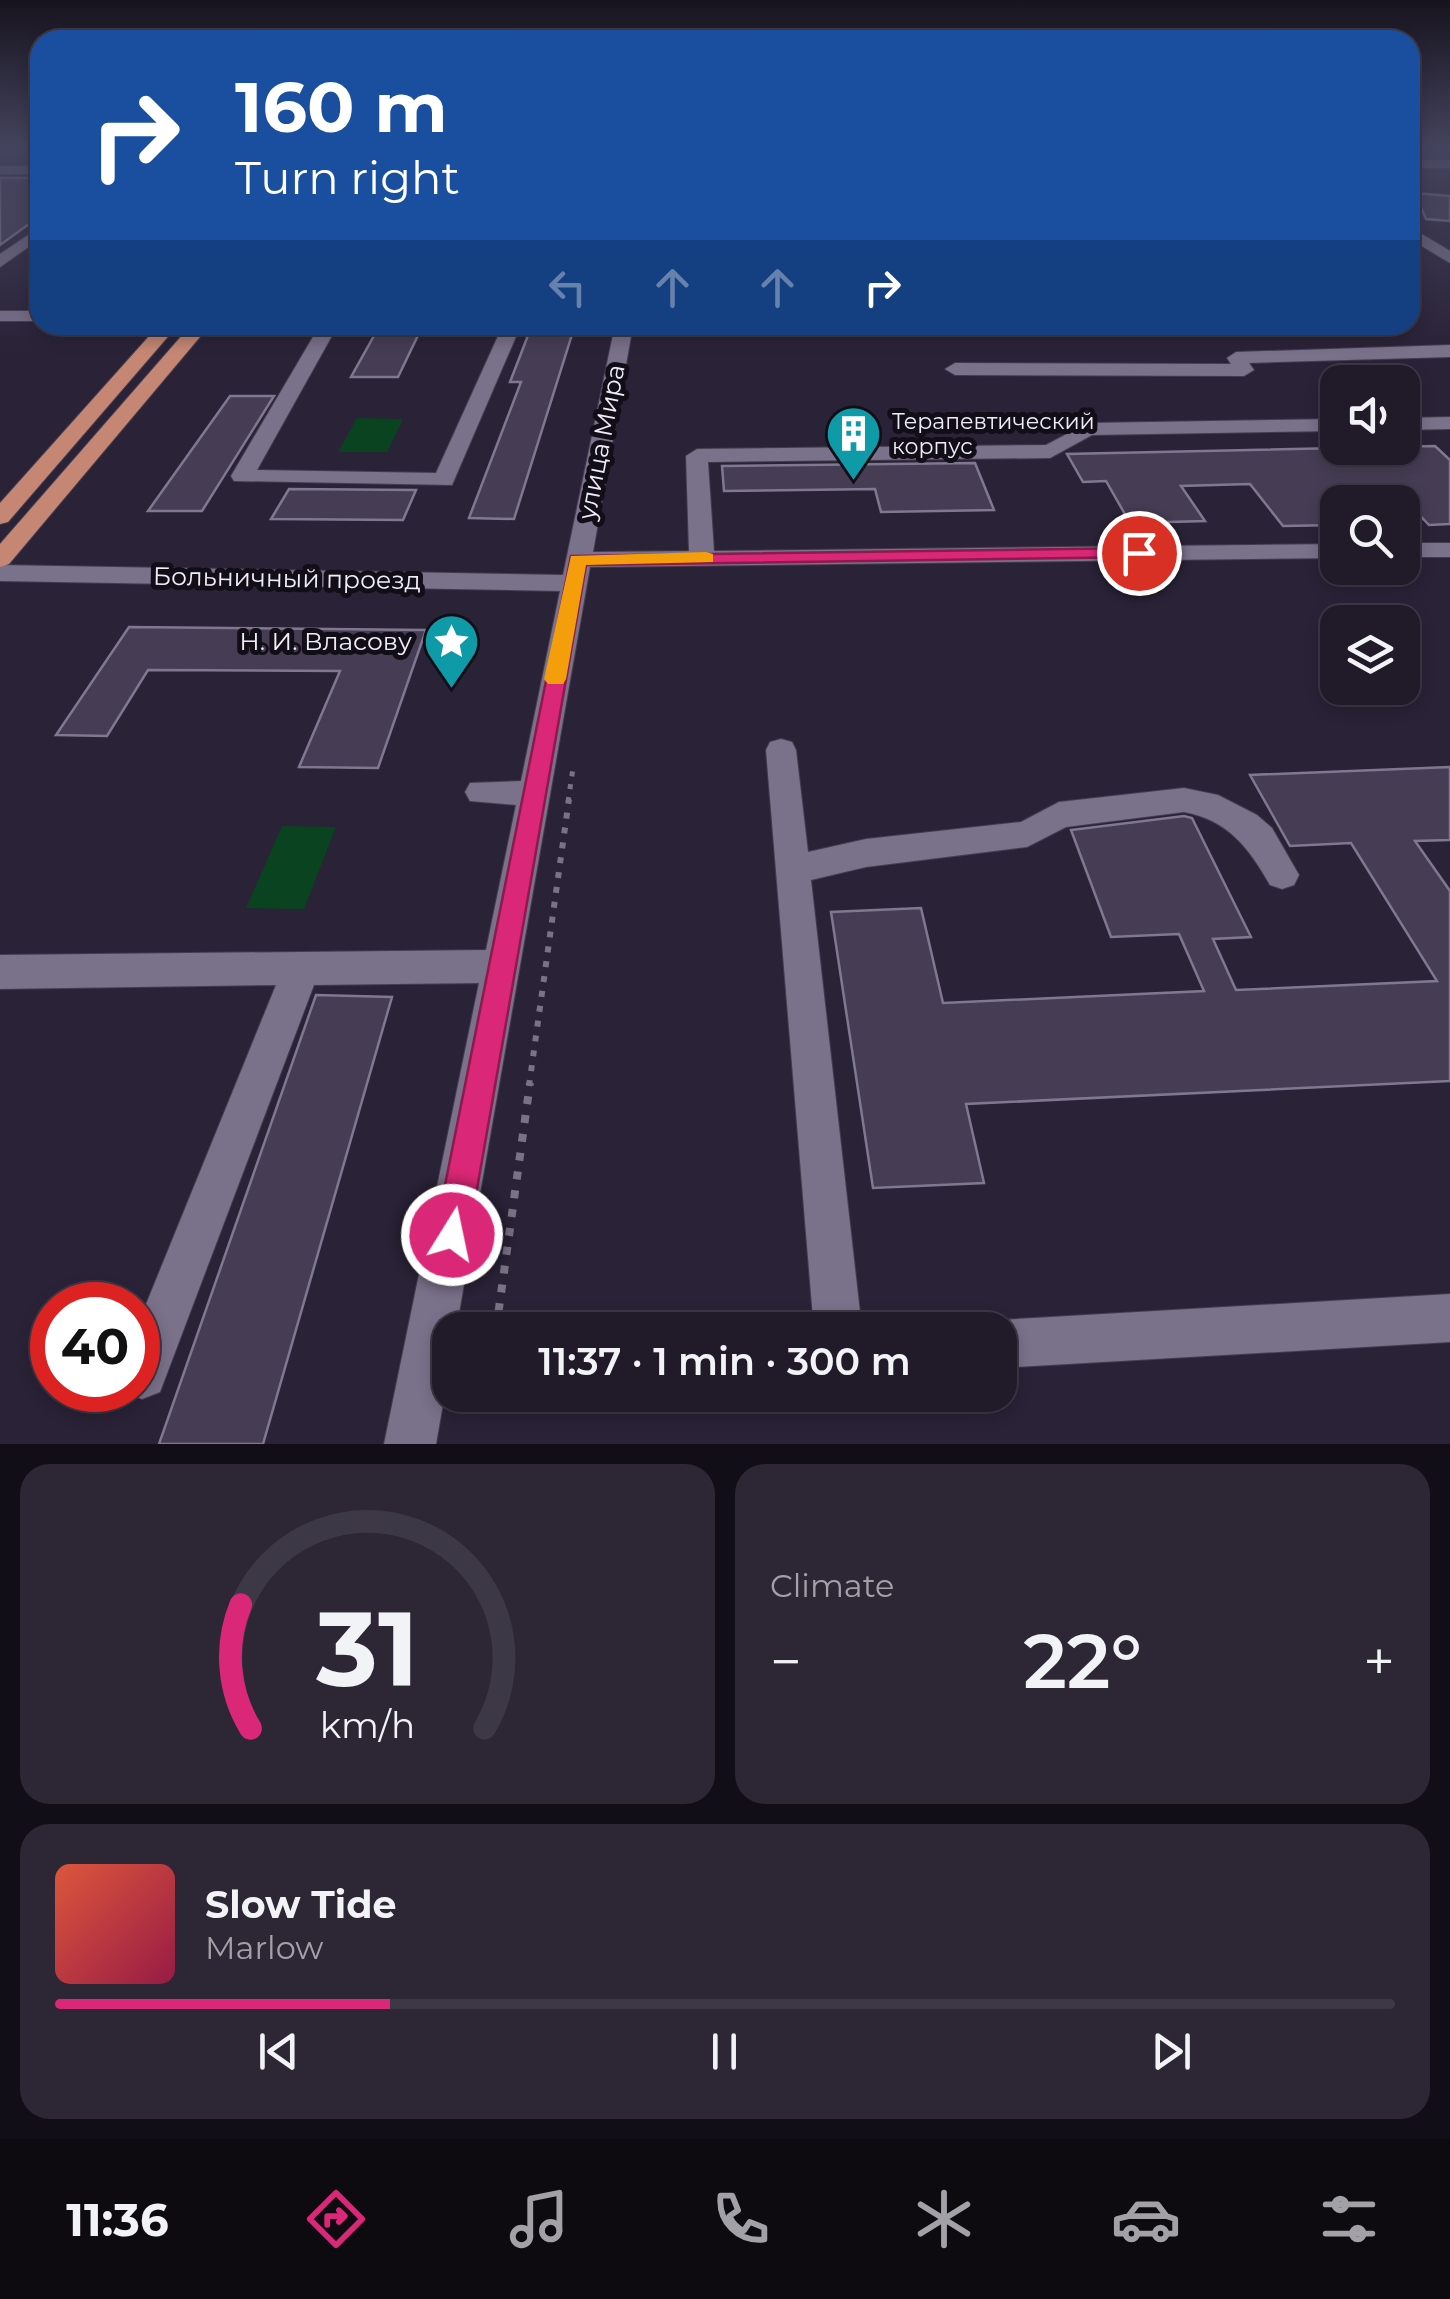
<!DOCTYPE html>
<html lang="en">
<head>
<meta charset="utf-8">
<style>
  :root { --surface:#201a29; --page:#2d2735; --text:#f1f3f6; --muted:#a2a1a8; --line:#3d3846; --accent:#db2777 }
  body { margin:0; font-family:Montserrat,sans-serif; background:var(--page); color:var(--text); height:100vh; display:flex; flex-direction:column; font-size:38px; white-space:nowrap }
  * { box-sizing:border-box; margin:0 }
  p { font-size:32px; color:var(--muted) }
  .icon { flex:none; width:55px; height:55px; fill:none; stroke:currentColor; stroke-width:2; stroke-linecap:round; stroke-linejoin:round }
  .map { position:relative; height:1444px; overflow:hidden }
  .sheet { display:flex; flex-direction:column; gap:20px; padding:20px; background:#120e17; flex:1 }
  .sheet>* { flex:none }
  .hud { position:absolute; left:30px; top:30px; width:1390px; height:305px; border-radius:30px; box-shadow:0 5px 15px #0003,0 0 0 2px var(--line); background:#1a4fa0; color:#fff; overflow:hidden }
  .buttons { position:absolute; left:1320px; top:365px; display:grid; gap:20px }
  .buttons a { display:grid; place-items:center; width:100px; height:100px; border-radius:20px; background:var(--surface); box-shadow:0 5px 15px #0003,0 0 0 2px var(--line); font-size:50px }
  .speed { position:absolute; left:30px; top:1282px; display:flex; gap:20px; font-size:50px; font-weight:700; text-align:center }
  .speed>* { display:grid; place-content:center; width:130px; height:130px; border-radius:50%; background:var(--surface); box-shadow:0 5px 15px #0003,0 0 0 2px var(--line); line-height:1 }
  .speed .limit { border:15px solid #d22; background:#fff; color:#111 }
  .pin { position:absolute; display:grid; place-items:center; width:85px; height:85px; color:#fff; margin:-42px; border:5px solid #fff; border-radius:50%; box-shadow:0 2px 10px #0007 }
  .me { position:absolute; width:110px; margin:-55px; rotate:10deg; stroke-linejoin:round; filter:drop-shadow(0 0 8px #0008) }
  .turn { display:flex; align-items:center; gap:35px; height:210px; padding:0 40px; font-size:45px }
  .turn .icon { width:130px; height:130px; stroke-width:2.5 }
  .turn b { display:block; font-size:70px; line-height:85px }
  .lanes { display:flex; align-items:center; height:95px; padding:0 40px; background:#0003; justify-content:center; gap:50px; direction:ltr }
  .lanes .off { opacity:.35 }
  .big { font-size:75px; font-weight:600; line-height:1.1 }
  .sheet .tile { flex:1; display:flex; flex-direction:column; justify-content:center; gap:15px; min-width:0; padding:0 35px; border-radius:30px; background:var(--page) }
  .sheet .dial { align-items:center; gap:0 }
  .dial svg { height:260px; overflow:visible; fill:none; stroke:var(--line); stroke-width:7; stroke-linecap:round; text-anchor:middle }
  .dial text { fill:var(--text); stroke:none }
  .song { display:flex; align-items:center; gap:30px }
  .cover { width:120px; height:120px; border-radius:15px; background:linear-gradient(135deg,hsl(10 70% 55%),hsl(340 70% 35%)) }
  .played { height:10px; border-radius:5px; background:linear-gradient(90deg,var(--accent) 25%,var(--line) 25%) }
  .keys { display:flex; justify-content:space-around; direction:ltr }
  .heat { display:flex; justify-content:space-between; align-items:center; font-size:55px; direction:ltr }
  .sheet .tiles { flex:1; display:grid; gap:20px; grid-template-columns:1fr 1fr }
  .tile:last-child { grid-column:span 2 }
  .trip { position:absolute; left:432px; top:1312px; width:585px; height:100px; border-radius:30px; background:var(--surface); box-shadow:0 5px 15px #0003,0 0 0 2px var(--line); font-weight:600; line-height:100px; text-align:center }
  .tabs { display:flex; height:160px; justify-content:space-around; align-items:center; background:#0d0a10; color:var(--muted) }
  .tabs .icon { width:70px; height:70px }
  .tabs .on { color:var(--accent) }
  .tabs b { font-size:45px; color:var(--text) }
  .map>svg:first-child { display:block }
  .green { fill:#0a431f }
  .building { fill:#463d54; stroke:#807891; stroke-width:2.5 }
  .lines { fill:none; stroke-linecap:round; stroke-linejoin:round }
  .minor-casing { stroke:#443c4e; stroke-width:2 }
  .major-casing { stroke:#443c4e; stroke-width:2 }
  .path-far2 { stroke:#7a7385; stroke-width:5; stroke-dasharray:5 8; stroke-linecap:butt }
  .path-far1 { stroke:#7a7385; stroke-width:6; stroke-dasharray:6 9; stroke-linecap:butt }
  .path { stroke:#7a7385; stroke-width:8; stroke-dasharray:8 11; stroke-linecap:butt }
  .minor { fill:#7a718a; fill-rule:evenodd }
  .major { fill:#c58773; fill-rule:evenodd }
  .route { fill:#db2777; stroke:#8e194d; stroke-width:2.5 }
  .slow { fill:#f59e0b }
  .labels { text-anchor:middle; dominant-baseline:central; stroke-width:10; stroke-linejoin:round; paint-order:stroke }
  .far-poi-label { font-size:22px; fill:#f0ebf9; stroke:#110e17; text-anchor:start }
  .street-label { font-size:25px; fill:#f0ebf9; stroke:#110e17 }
  .poi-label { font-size:25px; fill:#f0ebf9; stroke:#110e17; text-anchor:end }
</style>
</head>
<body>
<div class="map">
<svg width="1450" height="1444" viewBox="0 0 1450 1444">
  <rect width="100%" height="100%" fill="#2a2237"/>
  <g class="green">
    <path d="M 357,418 L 403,419 L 387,452 L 338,452 Z"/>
    <path d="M 282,826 L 336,827 L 304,909 L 246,908 Z"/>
  </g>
  <g class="building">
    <path d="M 0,178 L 40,178 L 40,216 L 0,245 Z"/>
    <path d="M 1415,193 L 1450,196 L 1450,221 L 1426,219 Z"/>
    <path d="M 380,325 L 423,325 L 398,377 L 351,377 Z"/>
    <path d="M 532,325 L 575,325 L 514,519 L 469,518 L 521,382 L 510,382 Z"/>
    <path d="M 230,396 L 274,396 L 202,511 L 148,511 Z"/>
    <path d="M 1435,446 L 1450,460 L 1450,524 L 1429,525 L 1391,485 L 1338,486 L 1338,525 L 1283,526 L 1250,484 L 1181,486 L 1205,521 L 1130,523 L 1106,481 L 1083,482 L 1067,454 Z"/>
    <path d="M 975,463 L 994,510 L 881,512 L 875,489 L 724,491 L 722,466 Z"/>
    <path d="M 289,489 L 416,490 L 403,520 L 271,519 Z"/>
    <path d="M 129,627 L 426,630 L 378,768 L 299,767 L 340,671 L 148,670 L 107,736 L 56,735 Z"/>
    <path d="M 1450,767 L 1450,840 L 1415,841 L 1450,891 L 1450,1081 L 966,1104 L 984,1183 L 873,1188 L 831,912 L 921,908 L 943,1003 L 1204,991 L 1179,934 L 1111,937 L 1071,830 L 1184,816 L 1192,818 L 1251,937 L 1213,939 L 1236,990 L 1437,981 L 1351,843 L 1290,846 L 1250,775 Z"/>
    <path d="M 316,995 L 392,997 L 263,1444 L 159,1444 Z"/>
  </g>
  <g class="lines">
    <defs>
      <g id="minor">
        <rect x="1410" y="160" width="40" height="8"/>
        <rect x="0" y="166" width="40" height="8"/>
        <path d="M 40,227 L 40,239 L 0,267 L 0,254 Z"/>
        <path d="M 1410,227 L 1450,251 L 1450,263 L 1410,239 Z"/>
        <path d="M 0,311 L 37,311 L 40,321 L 0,321 Z"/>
        <path d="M 320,325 L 338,325 L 257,470 L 436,473 L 503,325 L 521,325 L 452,485 L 234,481 L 231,476 Z"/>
        <path d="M 615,325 L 633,325 L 593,552 L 689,551 L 686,456 L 697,449 L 1046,445 L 1088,423 L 1338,419 L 1338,431 L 1092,435 L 1050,458 L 708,462 L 714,551 L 1338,544 L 1338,558 L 590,567 L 456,1330 L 450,1330 L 450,1364 L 436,1444 L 384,1444 L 479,983 L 314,985 L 160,1392 L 142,1399 L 124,1392 L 138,1390 L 138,1324 L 276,985 L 0,989 L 0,955 L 486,950 L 516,805 L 470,801 L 465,792 L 470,783 L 521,781 L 560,591 L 0,581 L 0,565 L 563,575 Z"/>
        <path d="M 658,325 L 676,325 L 676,327 L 667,332 Z"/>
        <path d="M 1450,345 L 1450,357 L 1249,363 L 1254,370 L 1244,376 L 955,375 L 945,369 L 955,363 L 1231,364 L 1227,358 L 1236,352 Z"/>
        <path d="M 1450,417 L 1450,429 L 1402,430 L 1402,418 Z"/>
        <rect x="1402" y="543" width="48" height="14"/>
        <path d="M 781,739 L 792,742 L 796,750 L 808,852 L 866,839 L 1021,822 L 1059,802 L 1184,788 L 1218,795 L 1257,815 L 1272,828 L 1299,875 L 1294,885 L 1282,889 L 1270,885 C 1249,848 1228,820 1184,812 L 1066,827 L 1027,847 L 866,867 L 811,880 L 862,1330 L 814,1330 L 766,750 L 770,742 Z"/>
        <path d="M 1450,1294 L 1450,1342 L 1000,1368 L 1000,1330 L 981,1330 L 1000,1320 Z"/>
      </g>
      <g id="major">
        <path d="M 159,325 L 178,325 L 8,522 L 0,524 L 0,503 Z"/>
        <path d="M 191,325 L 210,325 L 9,564 L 0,567 L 0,544 Z"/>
      </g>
    </defs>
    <use href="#minor" class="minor-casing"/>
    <use href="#major" class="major-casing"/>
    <path class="path-far2" d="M 568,802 L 573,768"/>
    <path class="path-far1" d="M 529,1086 L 569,799"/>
    <g class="path">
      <path d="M 496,1330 L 530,1083"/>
      <path d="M 485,1395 L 485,1401"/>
    </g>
    <use href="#minor" class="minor"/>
    <use href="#major" class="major"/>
  </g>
  <linearGradient id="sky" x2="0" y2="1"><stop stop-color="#17131e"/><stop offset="0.42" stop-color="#44445e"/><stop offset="1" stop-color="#44445e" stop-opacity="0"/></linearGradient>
  <rect width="1450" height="351" fill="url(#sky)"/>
  <path class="route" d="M 1139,548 L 1148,553 L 1145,557 L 586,565 L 469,1235 L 464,1247 L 452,1253 L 440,1247 L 435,1235 L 571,556 Z"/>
  <path class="slow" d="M 706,552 L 713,554 L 713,562 L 586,565 L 566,679 L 563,684 L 548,684 L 544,679 L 571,556 Z"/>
  <defs>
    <symbol id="building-pin" viewBox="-11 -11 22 30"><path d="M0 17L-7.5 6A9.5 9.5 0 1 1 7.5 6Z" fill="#0f9aa8" stroke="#110e17"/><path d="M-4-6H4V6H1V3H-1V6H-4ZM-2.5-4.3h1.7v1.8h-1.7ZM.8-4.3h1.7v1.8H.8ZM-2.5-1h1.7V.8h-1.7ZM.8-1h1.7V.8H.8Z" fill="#fff"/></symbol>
    <symbol id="sight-pin" viewBox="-11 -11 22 30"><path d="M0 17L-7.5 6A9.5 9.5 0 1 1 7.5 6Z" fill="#0f9aa8" stroke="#110e17"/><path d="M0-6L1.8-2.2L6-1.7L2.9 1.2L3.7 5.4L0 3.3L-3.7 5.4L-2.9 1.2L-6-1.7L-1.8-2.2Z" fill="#fff"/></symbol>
  </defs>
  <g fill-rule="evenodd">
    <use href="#building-pin" x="822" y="402" width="63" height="86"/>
    <use href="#sight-pin" x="420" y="610" width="63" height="86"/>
  </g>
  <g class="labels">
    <g class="far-poi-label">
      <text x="892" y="421">Терапевтический<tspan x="892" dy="25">корпус</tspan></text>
    </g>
    <g class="street-label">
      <text transform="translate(601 442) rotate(-79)">улица Мира</text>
      <text transform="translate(287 578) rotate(1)">Больничный проезд</text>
    </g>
    <g class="poi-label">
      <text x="412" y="641">Н. И. Власову</text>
    </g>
  </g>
</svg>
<div class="buttons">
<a><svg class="icon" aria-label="sound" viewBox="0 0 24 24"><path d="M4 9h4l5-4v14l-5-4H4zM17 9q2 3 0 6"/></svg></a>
<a><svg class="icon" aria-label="search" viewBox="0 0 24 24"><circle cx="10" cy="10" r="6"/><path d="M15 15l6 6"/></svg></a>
<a><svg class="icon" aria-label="layers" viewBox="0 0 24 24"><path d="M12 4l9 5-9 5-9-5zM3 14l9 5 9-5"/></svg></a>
</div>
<div class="speed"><div class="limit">40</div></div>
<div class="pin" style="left:1139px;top:553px;background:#d93025"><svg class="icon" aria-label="arrive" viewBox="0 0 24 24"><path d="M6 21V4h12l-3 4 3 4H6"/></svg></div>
<svg class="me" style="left:452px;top:1235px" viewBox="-20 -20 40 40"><circle r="17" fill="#db2777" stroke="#fff" stroke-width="3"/><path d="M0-11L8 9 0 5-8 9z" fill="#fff"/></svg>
<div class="trip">11:37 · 1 min · 300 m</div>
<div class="hud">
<div class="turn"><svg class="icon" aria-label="right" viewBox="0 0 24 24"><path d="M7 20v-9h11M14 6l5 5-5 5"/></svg><div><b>160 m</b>Turn right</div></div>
<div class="lanes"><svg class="icon off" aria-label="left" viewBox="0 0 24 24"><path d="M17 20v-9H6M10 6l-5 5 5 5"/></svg><svg class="icon off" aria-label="ahead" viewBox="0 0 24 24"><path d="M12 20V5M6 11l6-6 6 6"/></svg><svg class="icon off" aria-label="ahead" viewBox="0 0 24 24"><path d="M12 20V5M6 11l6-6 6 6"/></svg><svg class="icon" aria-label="right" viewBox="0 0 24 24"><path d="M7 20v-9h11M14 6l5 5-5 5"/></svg></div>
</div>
</div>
<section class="sheet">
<div class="tiles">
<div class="tile dial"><svg viewBox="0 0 100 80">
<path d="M14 69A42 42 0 1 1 86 69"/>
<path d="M14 69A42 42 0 0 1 11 31" stroke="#db2777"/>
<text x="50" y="56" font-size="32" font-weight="700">31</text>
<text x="50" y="72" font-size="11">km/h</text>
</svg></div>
<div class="tile"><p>Climate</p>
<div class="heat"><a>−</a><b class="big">22°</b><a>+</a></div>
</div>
<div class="tile">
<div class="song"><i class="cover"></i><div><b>Slow Tide</b><p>Marlow</p></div></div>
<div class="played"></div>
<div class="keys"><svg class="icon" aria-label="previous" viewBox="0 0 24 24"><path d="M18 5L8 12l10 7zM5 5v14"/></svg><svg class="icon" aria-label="pause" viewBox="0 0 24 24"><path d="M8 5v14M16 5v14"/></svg><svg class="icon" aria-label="next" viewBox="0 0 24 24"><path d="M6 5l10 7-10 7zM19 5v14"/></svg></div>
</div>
</div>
</section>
<nav class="tabs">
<b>11:36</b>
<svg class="icon on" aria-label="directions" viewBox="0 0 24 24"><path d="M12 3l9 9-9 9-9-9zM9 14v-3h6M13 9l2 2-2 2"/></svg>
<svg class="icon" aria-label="music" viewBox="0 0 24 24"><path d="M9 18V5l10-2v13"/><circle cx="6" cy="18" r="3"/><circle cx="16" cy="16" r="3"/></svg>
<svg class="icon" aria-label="phone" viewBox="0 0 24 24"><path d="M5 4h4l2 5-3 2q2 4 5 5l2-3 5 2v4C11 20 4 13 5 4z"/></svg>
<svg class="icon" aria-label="climate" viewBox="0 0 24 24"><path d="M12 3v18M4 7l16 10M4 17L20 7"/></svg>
<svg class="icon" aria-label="car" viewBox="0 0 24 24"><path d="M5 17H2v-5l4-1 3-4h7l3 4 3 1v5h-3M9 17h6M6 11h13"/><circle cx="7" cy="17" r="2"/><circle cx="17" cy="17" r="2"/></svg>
<svg class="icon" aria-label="filters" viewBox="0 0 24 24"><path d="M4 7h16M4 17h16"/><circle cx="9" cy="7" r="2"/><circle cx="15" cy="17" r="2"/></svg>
</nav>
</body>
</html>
